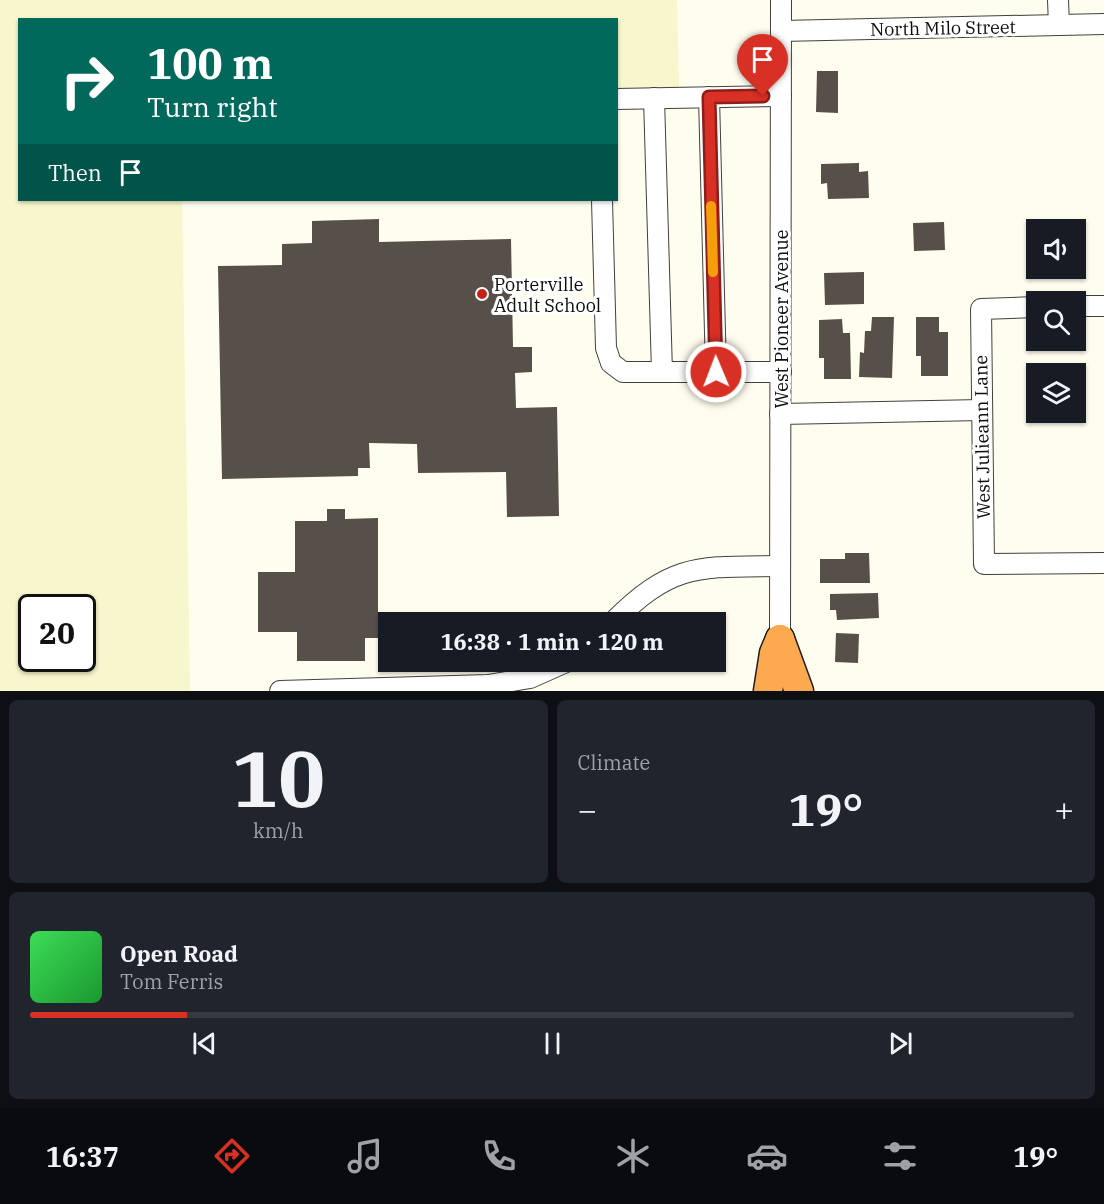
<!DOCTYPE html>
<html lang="en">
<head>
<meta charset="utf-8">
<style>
  :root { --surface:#171b24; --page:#20242c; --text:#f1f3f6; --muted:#9ea1a6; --line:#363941; --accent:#d93025 }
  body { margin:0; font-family:"IBM Plex Serif",serif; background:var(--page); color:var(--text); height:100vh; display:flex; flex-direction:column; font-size:22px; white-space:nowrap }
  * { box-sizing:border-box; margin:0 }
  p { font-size:20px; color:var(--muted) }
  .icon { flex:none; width:33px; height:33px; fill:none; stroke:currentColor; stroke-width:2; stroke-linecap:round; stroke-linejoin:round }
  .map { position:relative; height:691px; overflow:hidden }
  .drawer { display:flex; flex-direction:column; gap:9px; padding:9px; background:#0d0f14; flex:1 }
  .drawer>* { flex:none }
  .hud { position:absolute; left:18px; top:18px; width:600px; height:183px; border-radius:0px; box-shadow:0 2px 4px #0004; background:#00695c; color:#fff; overflow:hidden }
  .tools { position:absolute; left:1026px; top:219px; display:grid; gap:12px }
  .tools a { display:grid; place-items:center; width:60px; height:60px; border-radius:0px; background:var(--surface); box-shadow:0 2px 4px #0004; font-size:30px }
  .speed { position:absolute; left:18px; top:594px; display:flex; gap:12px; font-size:30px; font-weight:700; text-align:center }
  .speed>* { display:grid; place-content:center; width:78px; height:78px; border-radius:50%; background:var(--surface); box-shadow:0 2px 4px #0004; line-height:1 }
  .speed .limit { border:3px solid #111; border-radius:9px; background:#fff; color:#111 }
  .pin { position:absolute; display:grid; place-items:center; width:51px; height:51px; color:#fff; margin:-62px -26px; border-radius:50% 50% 50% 0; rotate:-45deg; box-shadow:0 0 6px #0007 }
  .pin .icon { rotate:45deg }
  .me { position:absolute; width:66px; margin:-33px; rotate:359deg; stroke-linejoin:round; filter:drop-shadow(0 0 4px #0008) }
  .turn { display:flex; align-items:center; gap:21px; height:126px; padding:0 30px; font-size:27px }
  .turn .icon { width:78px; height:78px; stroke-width:2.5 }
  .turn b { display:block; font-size:42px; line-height:51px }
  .then { display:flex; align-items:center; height:57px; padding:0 30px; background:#0003; gap:12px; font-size:22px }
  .big { font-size:45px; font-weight:800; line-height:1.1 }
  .drawer .card { flex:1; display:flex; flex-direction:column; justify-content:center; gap:9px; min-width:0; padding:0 21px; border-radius:9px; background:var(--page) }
  .drawer .dial { align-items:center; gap:0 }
  .dial b { font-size:78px; line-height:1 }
  .song { display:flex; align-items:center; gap:18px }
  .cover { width:72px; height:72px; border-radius:9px; background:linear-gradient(135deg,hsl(130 70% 55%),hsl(130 70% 35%)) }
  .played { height:6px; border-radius:3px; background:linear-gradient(90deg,var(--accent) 15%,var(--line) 15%) }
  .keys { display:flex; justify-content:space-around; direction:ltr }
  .heat { display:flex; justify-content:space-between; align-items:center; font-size:33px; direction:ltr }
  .drawer .tiles { flex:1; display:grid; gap:9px; grid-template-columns:1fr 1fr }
  .card:last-child { grid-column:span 2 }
  .trip { position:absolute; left:378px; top:612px; width:348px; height:60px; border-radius:0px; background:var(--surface); box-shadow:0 2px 4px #0004; font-weight:800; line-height:60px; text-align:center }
  .dock { display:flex; height:96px; justify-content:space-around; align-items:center; background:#090b0e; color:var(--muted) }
  .dock .icon { width:42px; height:42px }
  .dock .on { color:var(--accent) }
  .dock b { font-size:27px; color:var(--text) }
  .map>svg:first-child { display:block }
  .farmland { fill:#f7f6cc; fill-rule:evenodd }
  .building { fill:#574f49 }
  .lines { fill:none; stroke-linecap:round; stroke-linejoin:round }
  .minor-casing { stroke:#404040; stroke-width:22 }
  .highway-casing { stroke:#1e1e1e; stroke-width:31 }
  .minor { stroke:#fff; stroke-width:20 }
  .highway { stroke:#fca94f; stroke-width:28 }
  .route-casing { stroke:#8d1f18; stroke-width:15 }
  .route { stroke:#d93025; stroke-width:10 }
  .slow { stroke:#f59e0b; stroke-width:10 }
  .poi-dot { fill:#c6201d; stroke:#fff; stroke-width:2 }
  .labels { text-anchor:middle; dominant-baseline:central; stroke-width:6; stroke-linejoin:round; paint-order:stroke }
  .street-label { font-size:18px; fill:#0d0d0d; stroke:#fff }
  .poi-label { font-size:18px; fill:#0d0d0d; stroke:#fff; text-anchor:start }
</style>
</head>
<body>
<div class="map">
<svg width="1104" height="691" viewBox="0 0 1104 691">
  <rect width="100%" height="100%" fill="#fffdee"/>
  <path class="farmland" d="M 0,0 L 677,0 L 679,90 L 617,91 L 616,20 L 20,20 L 20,200 L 182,200 L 190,691 L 0,691 ZM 32,608 L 82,608 L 82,658 L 32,658 Z"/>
  <g class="building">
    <path d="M 817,71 L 838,71 L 838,113 L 816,112 Z"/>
    <path d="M 859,163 L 859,172 L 868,171 L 869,198 L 828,199 L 827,183 L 821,184 L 821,164 Z"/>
    <path d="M 379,219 L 379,242 L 511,239 L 513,347 L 532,347 L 532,372 L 515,373 L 516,408 L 557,407 L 559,516 L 507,517 L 506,472 L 418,473 L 417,444 L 369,443 L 370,468 L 358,468 L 358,476 L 222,479 L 218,266 L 282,265 L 282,244 L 312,243 L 312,221 Z"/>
    <path d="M 944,222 L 945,250 L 914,251 L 913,223 Z"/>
    <path d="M 864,272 L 864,304 L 825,305 L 824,273 Z"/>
    <path d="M 872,317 L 894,317 L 892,378 L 859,377 L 860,352 L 864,353 L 865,331 L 871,331 Z"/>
    <path d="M 916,317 L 939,317 L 939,332 L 948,332 L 948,376 L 921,376 L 921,356 L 916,356 Z"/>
    <path d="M 842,319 L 843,333 L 850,333 L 851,379 L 824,379 L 824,358 L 819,358 L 819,320 Z"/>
    <path d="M 327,509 L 345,509 L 345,519 L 378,518 L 378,638 L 365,638 L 365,661 L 297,661 L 297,632 L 258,632 L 258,572 L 295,572 L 295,521 L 327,521 Z"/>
    <path d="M 845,553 L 869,553 L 870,583 L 820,583 L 820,559 L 845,559 Z"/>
    <path d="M 878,593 L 879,618 L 837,620 L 836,610 L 830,610 L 830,594 Z"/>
    <path d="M 836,633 L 859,634 L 858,663 L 835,662 Z"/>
  </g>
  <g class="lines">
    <defs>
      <g id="minor">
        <path d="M 1058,0 L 1059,25"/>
        <path d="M 781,31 L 1104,24"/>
        <path d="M 709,97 L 716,372"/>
        <path d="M 654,98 L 662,372"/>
        <path d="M 616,99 L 781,96"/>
        <path d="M 602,200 L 606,348 L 611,363 L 623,372 L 781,372"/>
        <path d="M 1076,306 L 1104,306"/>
        <path d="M 1036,307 L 981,309 L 984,564 L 1104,563"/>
        <path d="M 780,414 L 982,410"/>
        <path d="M 613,622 C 673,562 699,567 780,566"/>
        <path d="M 780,639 L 781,0"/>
        <path d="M 280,691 L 488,685 L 530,678 L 566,662"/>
      </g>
      <g id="highway">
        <path d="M 780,639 L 799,691"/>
        <path d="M 768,691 L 774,653 L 780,639"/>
      </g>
    </defs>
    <use href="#minor" class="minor-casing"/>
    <use href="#highway" class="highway-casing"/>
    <use href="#minor" class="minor"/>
    <use href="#highway" class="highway"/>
  </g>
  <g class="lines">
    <defs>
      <path id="route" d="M 716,372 L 709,97 L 763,96"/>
    </defs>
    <use href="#route" class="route-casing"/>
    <use href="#route" class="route"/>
    <path class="slow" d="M 711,206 L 713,272"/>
  </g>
  <circle class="poi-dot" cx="482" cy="294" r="6"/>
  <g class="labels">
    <g class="street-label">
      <text transform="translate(943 28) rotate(-1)">North Milo Street</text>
      <text transform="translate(781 319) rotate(-90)">West Pioneer Avenue</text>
      <text transform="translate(982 437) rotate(-91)">West Julieann Lane</text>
    </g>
    <g class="poi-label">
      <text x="494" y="284">Porterville<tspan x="494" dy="21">Adult School</tspan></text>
    </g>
  </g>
</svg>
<div class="tools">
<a><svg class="icon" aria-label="sound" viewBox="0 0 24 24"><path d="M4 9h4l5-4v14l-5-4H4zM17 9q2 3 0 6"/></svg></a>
<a><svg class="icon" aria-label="search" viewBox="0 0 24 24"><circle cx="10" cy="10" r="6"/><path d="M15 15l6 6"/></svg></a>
<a><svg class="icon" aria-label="layers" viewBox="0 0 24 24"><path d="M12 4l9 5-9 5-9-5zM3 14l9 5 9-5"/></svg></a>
</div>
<div class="speed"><div class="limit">20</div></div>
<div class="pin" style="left:763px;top:96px;background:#d93025"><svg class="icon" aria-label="arrive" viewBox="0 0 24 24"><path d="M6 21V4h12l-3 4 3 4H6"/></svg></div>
<svg class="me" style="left:716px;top:372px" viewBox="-20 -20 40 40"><circle r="17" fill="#d93025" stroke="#fff" stroke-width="3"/><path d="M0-11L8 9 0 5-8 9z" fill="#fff"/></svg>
<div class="trip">16:38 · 1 min · 120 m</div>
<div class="hud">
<div class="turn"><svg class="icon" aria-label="right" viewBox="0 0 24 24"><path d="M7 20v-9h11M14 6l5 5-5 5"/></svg><div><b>100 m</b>Turn right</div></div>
<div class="then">Then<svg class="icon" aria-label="arrive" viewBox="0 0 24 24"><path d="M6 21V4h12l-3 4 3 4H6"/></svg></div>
</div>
</div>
<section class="drawer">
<div class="tiles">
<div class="card dial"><b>10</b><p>km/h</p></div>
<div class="card"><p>Climate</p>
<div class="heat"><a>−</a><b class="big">19°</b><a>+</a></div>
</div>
<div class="card">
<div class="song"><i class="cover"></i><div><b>Open Road</b><p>Tom Ferris</p></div></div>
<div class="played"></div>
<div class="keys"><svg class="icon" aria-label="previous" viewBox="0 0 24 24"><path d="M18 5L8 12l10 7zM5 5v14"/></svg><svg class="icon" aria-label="pause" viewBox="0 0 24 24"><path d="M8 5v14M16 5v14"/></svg><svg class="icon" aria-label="next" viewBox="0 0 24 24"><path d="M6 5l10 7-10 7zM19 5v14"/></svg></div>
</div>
</div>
</section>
<nav class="dock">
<b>16:37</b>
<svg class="icon on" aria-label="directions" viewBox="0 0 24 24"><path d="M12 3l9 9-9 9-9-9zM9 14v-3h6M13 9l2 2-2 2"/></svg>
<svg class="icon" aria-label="music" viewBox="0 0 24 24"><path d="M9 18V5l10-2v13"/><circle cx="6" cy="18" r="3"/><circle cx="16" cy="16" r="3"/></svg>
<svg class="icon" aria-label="phone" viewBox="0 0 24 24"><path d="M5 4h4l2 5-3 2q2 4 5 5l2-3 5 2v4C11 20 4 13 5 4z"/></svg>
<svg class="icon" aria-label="climate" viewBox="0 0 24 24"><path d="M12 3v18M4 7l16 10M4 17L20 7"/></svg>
<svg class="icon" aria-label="car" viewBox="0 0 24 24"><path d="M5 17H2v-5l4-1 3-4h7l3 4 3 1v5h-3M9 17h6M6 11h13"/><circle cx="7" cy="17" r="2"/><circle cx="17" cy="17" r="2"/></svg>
<svg class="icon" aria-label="filters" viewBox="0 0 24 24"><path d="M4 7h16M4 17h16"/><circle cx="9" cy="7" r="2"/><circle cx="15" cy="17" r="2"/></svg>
<b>19°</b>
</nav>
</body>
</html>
